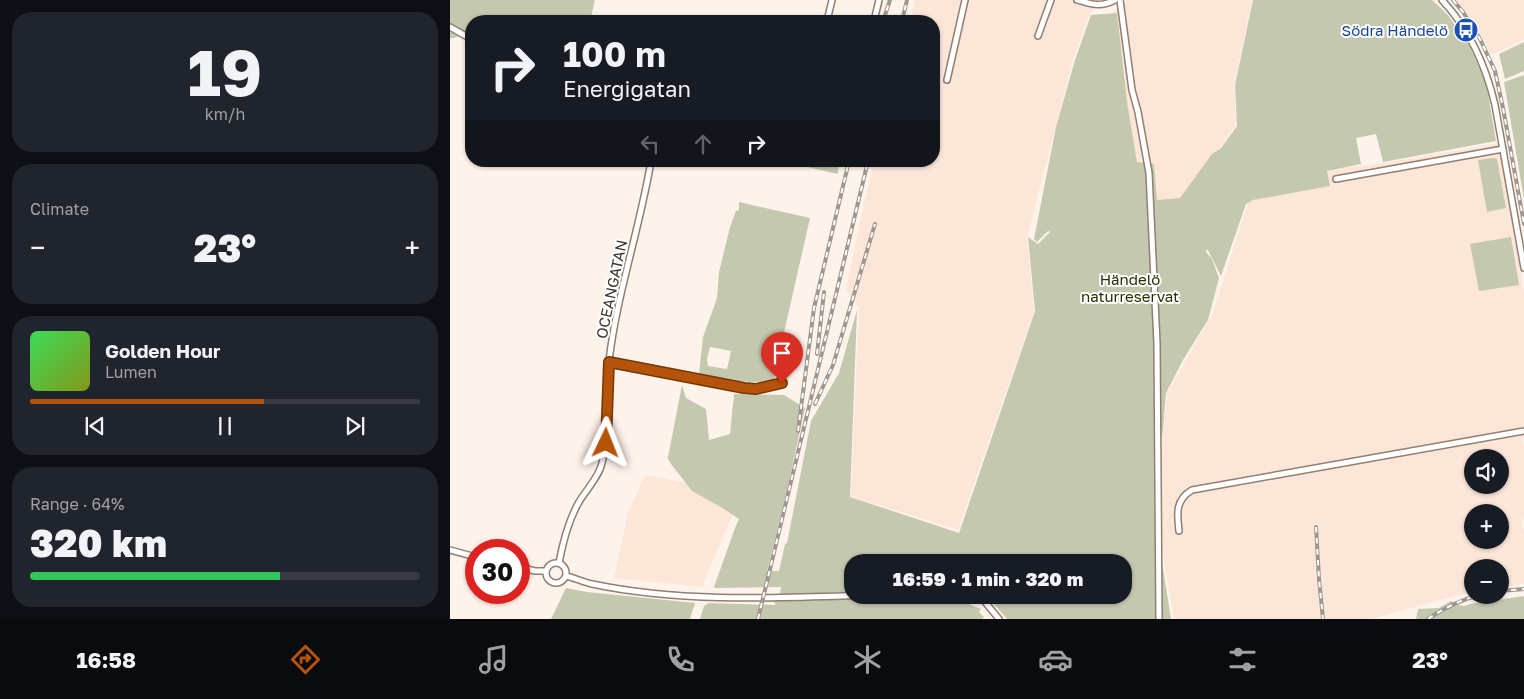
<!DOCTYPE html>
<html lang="en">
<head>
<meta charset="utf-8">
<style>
  :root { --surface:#171b24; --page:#20242c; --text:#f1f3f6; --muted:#9ea1a6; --line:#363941; --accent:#b45309 }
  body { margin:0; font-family:"Golos Text",sans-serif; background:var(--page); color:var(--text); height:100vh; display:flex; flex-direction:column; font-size:19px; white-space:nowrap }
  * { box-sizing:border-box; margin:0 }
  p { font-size:16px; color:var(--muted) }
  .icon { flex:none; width:28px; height:28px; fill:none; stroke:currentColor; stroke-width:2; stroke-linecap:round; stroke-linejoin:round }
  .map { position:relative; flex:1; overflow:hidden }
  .details { display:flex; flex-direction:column; gap:12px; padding:12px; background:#0d0f14; width:450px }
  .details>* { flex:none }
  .banner { position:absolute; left:15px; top:15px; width:475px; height:152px; border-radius:20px; box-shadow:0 1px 4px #0004; background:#171b24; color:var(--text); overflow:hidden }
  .fabs { position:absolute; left:1014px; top:449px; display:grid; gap:10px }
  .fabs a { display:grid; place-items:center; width:45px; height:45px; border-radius:50%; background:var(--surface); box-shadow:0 1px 4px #0004; font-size:25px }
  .speed { position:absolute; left:15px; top:539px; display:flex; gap:10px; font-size:25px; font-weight:700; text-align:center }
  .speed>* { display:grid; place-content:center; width:65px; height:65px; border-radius:50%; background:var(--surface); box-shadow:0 1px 4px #0004; line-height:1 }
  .speed .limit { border:8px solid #d22; background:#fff; color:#111 }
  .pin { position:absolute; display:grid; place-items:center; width:42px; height:42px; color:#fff; margin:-51px -21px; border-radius:50% 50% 50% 0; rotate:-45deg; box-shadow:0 0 5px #0007 }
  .pin .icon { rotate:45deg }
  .me { position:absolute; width:55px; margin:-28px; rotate:2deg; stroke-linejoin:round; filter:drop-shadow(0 0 4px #0008) }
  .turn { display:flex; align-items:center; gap:18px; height:105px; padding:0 15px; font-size:22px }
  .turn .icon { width:65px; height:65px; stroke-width:2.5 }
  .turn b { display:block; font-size:35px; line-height:42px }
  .lanes { display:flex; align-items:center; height:48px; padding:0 15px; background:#0003; justify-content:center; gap:25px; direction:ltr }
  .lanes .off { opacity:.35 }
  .big { font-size:38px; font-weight:800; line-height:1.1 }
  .details .widget { flex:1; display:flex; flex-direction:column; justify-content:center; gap:8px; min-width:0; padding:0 18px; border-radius:20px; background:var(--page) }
  .details .dial { align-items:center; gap:0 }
  .dial b { font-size:65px; line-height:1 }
  .song { display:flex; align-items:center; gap:15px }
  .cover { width:60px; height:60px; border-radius:8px; background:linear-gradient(135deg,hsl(130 70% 55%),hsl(70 70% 35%)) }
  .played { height:5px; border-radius:2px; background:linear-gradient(90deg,var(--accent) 60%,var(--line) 60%) }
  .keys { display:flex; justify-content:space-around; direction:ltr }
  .heat { display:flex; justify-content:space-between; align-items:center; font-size:28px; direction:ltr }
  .charge { height:8px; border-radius:4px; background:linear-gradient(90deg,#34c759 64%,var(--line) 0) }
  .trip { position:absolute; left:394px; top:554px; width:288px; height:50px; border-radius:20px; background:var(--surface); box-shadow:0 1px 4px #0004; font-weight:800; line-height:50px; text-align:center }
  .tabs { display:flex; height:80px; justify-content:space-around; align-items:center; background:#090b0e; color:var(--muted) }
  .tabs .icon { width:35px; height:35px }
  .tabs .current { color:var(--accent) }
  .tabs b { font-size:22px; color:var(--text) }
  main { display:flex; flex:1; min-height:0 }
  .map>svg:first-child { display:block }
  .industrial { fill:#fce6d8; fill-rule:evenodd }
  .green { fill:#c4c8af; fill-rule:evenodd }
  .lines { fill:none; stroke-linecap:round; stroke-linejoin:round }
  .minor-casing { stroke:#907f72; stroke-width:8 }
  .minor { stroke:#fff; stroke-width:5 }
  .rail-casing { stroke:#9f968f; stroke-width:4 }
  .rail { stroke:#fff; stroke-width:2; stroke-dasharray:5.5; stroke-linecap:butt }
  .route-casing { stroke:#753606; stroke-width:12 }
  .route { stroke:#b45309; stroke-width:9 }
  .labels { text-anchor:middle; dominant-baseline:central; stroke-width:4; stroke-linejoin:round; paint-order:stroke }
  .transit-label { font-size:15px; fill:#164399; stroke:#fff; text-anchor:end }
  .park-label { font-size:15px; fill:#2b2f00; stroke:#fff }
  .street-label { font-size:15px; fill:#3c352f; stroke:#fff }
</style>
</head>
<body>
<main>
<section class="details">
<div class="widget dial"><b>19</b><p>km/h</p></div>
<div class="widget"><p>Climate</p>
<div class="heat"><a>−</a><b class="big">23°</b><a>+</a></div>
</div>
<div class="widget">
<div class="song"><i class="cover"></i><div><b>Golden Hour</b><p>Lumen</p></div></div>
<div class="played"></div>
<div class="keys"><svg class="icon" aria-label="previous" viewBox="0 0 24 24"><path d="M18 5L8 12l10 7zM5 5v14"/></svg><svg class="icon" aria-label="pause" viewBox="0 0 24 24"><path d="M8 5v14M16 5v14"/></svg><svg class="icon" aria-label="next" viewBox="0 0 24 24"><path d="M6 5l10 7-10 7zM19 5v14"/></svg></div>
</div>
<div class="widget"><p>Range · 64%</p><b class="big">320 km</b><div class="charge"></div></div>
</section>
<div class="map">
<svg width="1074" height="619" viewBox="0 0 1074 619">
  <rect width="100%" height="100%" fill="#fef3ea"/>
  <g class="industrial">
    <path d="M 465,0 L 655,0 L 640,13 L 623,60 L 577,237 L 584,311 L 508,530 L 401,496 L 409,308 L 396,289 L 413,208 L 425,161 L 484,161 L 484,21 L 460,21 Z"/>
    <path d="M 677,0 L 802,0 L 784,84 L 786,125 L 731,201 L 705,203 L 685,164 L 675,102 L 664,12 Z"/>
    <path d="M 1006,0 L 1074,0 L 1074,40 L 1041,55 L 1032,37 L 1011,6 Z"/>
    <path d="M 1049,143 L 1074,293 L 1074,437 L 1072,438 L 1074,448 L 1074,518 L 1072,523 L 1074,532 L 1074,584 L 1050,588 L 1050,568 L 1022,568 L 1022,593 L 1008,595 L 922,619 L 724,619 L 712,548 L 709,459 L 714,429 L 717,393 L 763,313 L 800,196 L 875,170 L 935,163 ZM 1022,458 L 1050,458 L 1050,485 L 1022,485 ZM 1022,512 L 1050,512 L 1050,540 L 1022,540 Z"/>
    <path d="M 195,475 L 249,485 L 284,511 L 255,579 L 253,587 L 164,578 L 178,513 Z"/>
  </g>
  <g class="green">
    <path d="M 0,0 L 145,0 L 141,17 L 158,21 L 21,21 L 21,33 C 13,31 8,39 0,38 Z"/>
    <path d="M 803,0 L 982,0 L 997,14 L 1018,43 L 1036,82 L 1046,141 L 933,162 L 926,134 L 906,138 L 911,164 L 877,171 L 880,186 L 803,200 L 796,204 L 771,276 L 758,250 L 756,250 L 756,252 L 762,259 L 769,278 L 758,320 L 733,360 L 716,393 L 713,430 L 708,459 L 710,549 L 721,619 L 557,619 C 549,610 542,600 531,595 L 672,595 L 672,562 L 402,562 L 402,592 L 330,595 L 331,587 L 265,588 L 264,587 L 285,528 L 289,519 L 271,507 L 242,491 L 221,464 L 217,457 L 218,457 L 232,385 L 236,398 L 256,409 L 259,440 L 280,434 L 284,394 L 334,395 L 355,408 L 337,490 L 317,571 L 329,571 L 335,544 L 337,543 L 361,421 L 389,373 L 407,310 L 400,497 L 509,533 L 585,311 L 578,237 L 588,244 L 600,232 L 598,231 L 587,242 L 584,239 L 606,127 L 625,60 L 641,15 L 667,13 L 677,102 L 687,162 L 704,164 L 707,200 L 730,198 L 762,154 L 771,148 L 787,126 L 785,85 Z"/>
    <path d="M 1074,42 L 1074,71 L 1055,79 L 1049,54 Z"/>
    <path d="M 1074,75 L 1074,199 L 1054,82 Z"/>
    <path d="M 1043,158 L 1047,159 L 1056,208 L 1037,212 L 1028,160 Z"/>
    <path d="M 344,161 L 389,161 L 388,174 L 344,164 Z"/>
    <path d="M 289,202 L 360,218 L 323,381 L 301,382 L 288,381 L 249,374 L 253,337 L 267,298 L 269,272 L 280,227 L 286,211 L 289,210 ZM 260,347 L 281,351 L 277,369 L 258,366 L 257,359 Z"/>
    <path d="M 1061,237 L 1069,285 L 1029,291 L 1020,244 Z"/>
    <path d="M 116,588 L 137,592 L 245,603 L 240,619 L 101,619 Z"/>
    <path d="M 1074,596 L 1074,619 L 966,619 L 968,609 L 989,608 L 1001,601 C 1008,605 1012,608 1020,604 Z"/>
    <path d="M 488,597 L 518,601 L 521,605 L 531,609 L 529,612 L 534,617 L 532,619 L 250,619 L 254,606 L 259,603 L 326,605 L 323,600 Z"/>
  </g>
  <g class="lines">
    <defs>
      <g id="minor">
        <path d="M 627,0 C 642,4 650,8 665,0"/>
        <path d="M 670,0 L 682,90 L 688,112 L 699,173 L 707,343 L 709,619"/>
        <path d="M 992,0 C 1020,30 1036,66 1045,105 L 1074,268"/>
        <path d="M 377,21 L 382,0"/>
        <path d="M 424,21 L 429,0"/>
        <path d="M 0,27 L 21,39"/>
        <path d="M 588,36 L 601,0"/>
        <path d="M 497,80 L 515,0"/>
        <path d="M 886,179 L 1053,149"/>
        <path d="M 159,362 L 294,388 L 306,389 L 332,383"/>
        <path d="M 729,531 C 727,514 725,500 742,490 L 1074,431"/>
        <path d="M 0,550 L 26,557"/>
        <circle cx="106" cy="573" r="10"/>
        <path d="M 109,563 C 113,541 118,521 129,502 C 136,490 149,477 152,463 C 160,430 155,395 159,361 C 167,293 190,228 201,161"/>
        <path d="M 69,567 L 85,571 L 96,571"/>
        <path d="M 116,576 C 125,578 133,582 142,584 C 233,603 327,598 420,595"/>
        <path d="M 526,595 L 531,597 L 549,619"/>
      </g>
    </defs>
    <use href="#minor" class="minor-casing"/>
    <use href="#minor" class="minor"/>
    <defs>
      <g id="rail">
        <path d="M 1003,0 L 1013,12 L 1030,39 L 1045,71 L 1053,108 L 1074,224"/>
        <path d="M 433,21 L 440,0"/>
        <path d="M 452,21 L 457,0"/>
        <path d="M 367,354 L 374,292"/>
        <path d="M 365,404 L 383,365 L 425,224"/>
        <path d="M 348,431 L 364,308 L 399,161"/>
        <path d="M 866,527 L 869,579 L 873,619"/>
        <path d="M 1050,591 L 1074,589"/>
        <path d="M 308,619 L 418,161"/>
        <path d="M 978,619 C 994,608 1011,600 1029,595"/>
      </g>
    </defs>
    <use href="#rail" class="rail-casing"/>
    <use href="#rail" class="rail"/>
  </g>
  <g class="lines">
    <defs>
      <path id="route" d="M 156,443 L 159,362 L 294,388 L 306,389 L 332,383"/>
    </defs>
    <use href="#route" class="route-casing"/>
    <use href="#route" class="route"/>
  </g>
  <defs>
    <symbol id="bus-disc" viewBox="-11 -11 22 22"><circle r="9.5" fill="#1a4fb4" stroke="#fff"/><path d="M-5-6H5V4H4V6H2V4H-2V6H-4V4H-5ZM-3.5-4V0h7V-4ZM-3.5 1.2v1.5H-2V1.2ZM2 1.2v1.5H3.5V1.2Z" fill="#fff"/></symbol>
  </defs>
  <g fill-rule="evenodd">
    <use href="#bus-disc" x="1002" y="16" width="28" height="28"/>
  </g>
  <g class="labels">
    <g class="transit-label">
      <text x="998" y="30">Södra Händelö</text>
    </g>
    <g class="park-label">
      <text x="680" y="279">Händelö<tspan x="680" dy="17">naturreservat</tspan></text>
    </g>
    <g class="street-label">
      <text transform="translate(161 289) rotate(-78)">OCEANGATAN</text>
    </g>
  </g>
</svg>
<div class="fabs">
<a><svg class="icon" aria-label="sound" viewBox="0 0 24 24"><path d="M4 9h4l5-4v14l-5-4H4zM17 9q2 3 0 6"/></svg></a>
<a>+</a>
<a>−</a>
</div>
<div class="speed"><div class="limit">30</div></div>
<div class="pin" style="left:332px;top:383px;background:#d93025"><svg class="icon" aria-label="arrive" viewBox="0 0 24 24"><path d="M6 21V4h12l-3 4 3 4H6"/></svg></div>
<svg class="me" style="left:156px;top:443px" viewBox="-20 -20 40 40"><path d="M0-17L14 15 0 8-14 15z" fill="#b45309" stroke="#fff" stroke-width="4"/></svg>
<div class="trip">16:59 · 1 min · 320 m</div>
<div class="banner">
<div class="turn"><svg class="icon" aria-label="right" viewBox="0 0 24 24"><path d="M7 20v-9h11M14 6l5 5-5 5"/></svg><div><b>100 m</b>Energigatan</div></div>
<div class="lanes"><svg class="icon off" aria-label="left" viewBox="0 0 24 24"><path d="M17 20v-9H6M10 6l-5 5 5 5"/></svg><svg class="icon off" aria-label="ahead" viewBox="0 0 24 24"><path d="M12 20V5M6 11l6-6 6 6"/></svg><svg class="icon" aria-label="right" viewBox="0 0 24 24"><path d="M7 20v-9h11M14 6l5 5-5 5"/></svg></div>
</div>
</div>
</main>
<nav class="tabs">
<b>16:58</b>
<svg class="icon current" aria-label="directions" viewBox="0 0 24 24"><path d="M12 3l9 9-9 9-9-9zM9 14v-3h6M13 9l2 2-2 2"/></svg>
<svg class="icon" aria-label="music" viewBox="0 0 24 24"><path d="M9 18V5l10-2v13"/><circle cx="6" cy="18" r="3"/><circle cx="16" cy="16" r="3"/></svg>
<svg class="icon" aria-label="phone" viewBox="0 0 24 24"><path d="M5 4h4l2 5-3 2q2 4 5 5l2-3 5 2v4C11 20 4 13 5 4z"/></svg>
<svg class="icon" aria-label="climate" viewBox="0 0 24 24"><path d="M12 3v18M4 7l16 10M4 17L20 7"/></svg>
<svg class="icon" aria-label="car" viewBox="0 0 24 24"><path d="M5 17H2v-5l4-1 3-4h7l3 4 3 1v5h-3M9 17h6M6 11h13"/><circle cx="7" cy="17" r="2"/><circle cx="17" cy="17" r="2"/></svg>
<svg class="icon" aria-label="filters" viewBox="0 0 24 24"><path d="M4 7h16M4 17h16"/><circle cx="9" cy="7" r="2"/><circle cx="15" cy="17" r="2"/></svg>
<b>23°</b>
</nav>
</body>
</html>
